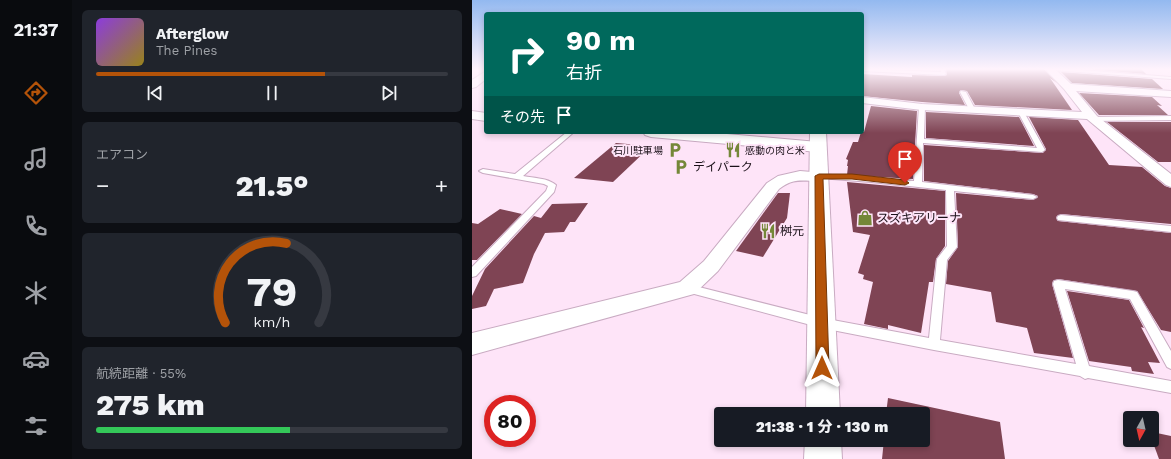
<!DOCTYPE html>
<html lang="ja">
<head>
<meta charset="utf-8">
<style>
  :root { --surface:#171b24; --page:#20242c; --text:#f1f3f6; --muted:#9ea1a6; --line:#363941; --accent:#b45309 }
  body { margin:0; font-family:"Work Sans","Noto Sans JP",sans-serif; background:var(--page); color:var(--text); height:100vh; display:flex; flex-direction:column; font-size:15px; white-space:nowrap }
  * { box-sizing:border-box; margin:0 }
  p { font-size:13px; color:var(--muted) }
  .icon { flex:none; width:22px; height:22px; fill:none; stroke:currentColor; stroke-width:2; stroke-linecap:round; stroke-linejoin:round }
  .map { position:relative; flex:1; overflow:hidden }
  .drawer { display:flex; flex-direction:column; gap:10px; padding:10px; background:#0d0f14; width:400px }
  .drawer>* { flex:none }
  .banner { position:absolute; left:12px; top:12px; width:380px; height:122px; border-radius:4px; box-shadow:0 2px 6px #0003; background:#00695c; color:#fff; overflow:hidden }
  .needle { width:26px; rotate:188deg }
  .tools { position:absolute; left:651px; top:411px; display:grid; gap:8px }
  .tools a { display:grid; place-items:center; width:36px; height:36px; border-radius:4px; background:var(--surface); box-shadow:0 2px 6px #0003; font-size:20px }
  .speed { position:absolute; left:12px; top:395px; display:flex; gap:8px; font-size:20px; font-weight:700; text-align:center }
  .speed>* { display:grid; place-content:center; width:52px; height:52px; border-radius:50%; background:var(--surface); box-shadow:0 2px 6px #0003; line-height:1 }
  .speed .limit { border:6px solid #d22; background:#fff; color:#111 }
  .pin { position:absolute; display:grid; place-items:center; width:34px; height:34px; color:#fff; margin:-41px -17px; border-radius:50% 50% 50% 0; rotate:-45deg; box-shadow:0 0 4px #0007 }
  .pin .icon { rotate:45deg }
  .me { position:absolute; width:44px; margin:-22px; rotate:0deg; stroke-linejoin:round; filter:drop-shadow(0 0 3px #0008) }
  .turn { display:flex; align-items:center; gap:14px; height:84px; padding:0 16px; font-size:18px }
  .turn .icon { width:52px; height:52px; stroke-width:2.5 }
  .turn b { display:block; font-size:28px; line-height:34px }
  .then { display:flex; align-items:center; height:38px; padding:0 16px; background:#0003; gap:8px; font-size:15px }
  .big { font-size:30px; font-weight:800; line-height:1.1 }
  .drawer .tile { flex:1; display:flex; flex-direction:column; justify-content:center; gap:6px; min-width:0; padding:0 14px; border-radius:6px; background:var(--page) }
  .drawer .dial { align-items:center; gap:0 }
  .dial svg { height:104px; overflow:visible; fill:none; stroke:var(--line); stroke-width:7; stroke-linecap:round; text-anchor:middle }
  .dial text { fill:var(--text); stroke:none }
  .song { display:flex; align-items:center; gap:12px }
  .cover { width:48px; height:48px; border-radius:6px; background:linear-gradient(135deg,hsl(270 70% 55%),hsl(50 70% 35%)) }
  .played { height:4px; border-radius:2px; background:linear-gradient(90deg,var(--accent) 65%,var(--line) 65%) }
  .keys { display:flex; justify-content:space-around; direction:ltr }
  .heat { display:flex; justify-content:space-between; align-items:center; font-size:22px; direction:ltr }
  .charge { height:6px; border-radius:3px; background:linear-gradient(90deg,#34c759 55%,var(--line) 0) }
  .trip { position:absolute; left:242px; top:407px; width:216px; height:40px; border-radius:4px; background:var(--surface); box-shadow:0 2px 6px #0003; font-weight:800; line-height:40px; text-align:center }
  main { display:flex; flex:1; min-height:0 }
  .menu { display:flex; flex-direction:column; width:72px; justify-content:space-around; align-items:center; background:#090b0e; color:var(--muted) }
  .menu .icon { width:28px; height:28px }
  .menu .on { color:var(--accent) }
  .menu b { font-size:18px; color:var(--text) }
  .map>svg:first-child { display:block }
  .building { fill:#7f4454 }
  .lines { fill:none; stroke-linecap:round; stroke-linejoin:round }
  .lane-casing { stroke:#c9abc2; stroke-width:2 }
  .street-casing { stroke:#c9abc2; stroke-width:2 }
  .secondary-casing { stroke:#c9abc2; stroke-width:2 }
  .highway-casing { stroke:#c9abc2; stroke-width:2 }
  .lane { fill:#fff; fill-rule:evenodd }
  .street { fill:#fff; fill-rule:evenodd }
  .secondary { fill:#fff; fill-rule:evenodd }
  .highway { fill:#fff; fill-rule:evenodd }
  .route { fill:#b45309; stroke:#753606 }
  .labels { text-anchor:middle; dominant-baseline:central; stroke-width:4; stroke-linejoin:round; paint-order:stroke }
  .far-poi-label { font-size:10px; fill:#1b1119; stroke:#fee4f8; text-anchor:end }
  .poi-label { font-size:12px; fill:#1b1119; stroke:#fee4f8; text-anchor:start }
</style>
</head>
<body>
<main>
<nav class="menu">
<b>21:37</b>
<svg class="icon on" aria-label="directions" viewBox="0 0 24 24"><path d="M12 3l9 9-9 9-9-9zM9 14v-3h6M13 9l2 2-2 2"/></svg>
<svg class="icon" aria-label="music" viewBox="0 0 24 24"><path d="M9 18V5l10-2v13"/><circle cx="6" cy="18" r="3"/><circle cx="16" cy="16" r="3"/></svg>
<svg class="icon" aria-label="phone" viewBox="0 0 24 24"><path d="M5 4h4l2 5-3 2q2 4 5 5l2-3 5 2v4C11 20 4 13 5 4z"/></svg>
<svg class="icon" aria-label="climate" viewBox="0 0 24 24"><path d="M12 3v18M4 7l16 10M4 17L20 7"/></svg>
<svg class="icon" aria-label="car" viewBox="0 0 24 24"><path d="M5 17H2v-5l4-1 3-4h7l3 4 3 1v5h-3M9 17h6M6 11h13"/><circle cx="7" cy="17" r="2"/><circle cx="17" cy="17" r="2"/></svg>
<svg class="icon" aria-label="filters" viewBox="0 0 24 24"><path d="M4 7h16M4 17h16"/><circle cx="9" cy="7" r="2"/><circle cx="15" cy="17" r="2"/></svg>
</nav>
<section class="drawer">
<div class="tile">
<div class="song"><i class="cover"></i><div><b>Afterglow</b><p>The Pines</p></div></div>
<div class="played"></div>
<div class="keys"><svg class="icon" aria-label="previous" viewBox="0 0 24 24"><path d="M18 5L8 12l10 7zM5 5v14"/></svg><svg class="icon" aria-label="pause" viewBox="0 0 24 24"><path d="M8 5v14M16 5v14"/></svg><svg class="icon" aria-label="next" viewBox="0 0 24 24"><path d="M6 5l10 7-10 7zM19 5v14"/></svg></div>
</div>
<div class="tile"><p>エアコン</p>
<div class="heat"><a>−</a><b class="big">21.5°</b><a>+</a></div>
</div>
<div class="tile dial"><svg viewBox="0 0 100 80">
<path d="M14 69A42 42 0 1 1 86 69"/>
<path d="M14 69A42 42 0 0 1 61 8" stroke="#b45309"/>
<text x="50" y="56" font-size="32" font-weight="700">79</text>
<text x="50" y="72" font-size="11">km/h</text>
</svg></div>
<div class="tile"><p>航続距離 · 55%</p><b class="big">275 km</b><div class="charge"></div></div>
</section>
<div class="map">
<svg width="699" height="459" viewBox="0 0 699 459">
  <rect width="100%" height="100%" fill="#fee4f8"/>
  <g class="building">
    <path d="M 474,69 L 572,69 L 585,83 L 578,78 L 600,110 L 503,105 L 495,91 L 489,90 L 487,93 L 493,105 L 450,102 L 390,96 L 390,74 L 440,77 L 440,75 L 472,76 L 475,75 Z"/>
    <path d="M 614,69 L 669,69 L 674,74 Z"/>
    <path d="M 589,72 L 680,79 L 691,89 L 600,83 Z"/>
    <path d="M 607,93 L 680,97 L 690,106 L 685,105 L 696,115 L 627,115 Z"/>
    <path d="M 399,106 L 445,111 L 441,179 L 375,175 L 376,166 L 375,166 L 376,160 L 374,159 L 381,142 L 386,142 L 389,132 L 392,132 Z"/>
    <path d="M 454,112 L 547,117 L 562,146 L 454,138 Z"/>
    <path d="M 557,117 L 606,120 L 637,165 L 670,167 L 693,186 L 699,188 L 699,224 L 589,214 L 584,217 L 586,221 L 699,233 L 699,332 L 689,330 L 665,291 L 586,279 L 581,281 L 580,284 L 601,358 L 562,353 L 555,328 L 524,322 L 519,292 L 474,284 L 476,261 L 486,247 L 484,193 L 561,200 L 566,196 L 561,194 L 452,181 L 452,145 L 571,153 L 574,149 Z"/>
    <path d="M 635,122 L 699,122 L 699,162 L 686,162 Z"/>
    <path d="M 144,143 L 179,146 L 141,182 L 102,178 Z"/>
    <path d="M 375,182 L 473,191 L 473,246 L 464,259 L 461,282 L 457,282 L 449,333 L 416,325 L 416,329 L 392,324 L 401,282 L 391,279 L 392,275 L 386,273 L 398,235 L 381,232 Z"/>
    <path d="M 306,193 L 318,193 L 315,218 L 291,257 L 264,251 Z"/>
    <path d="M 116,203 L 103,222 L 98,222 L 92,232 L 73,233 L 62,254 L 51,283 L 22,289 L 14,306 L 0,309 L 0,296 L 13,269 L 62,216 L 69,218 L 80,204 Z"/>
    <path d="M 28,209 L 50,214 L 5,260 L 0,260 L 0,223 L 6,224 Z"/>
    <path d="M 595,291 L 657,300 L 672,328 L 669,327 L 688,363 L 676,362 L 682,374 L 660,371 L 659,367 L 617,361 Z"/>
    <path d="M 416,398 L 528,422 L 533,459 L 410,459 L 412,440 L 451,440 L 451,414 L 414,414 Z"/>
    <path d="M 680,432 L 699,436 L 699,459 L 687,459 L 680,440 Z"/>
  </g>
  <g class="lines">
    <defs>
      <g id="lane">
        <path d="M 390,69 L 469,72 L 468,69 L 472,69 L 474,74 L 472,75 L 390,71 Z"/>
        <path d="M 578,69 L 597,69 L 699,77 L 699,79 L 580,70 Z"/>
        <path d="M 489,91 L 494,92 L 504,111 L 503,112 L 498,111 L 488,92 Z"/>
        <path d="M 450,105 L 453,107 L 452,139 L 565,148 L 547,114 L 550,112 L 553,114 L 573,150 L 570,152 L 451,143 L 450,182 L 561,195 L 565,197 L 561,199 L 482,191 L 485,247 L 475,260 L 468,340 L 604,364 L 581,284 L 582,281 L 586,280 L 661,291 L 665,292 L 699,351 L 699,369 L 695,367 L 658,299 L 593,289 L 617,366 L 699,381 L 699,393 L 616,378 L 613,379 L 608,376 L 462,350 L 350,328 L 211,291 L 210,288 L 211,285 L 215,284 L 350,318 L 457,338 L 465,259 L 475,246 L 474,190 L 400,182 L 347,178 L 343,176 L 347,174 L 442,181 L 447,107 Z"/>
        <path d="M 699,116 L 699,120 L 621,121 L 618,119 L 621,117 Z"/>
        <path d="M 95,132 L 102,132 L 51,176 C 62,178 76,178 84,185 L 82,192 L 4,276 L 0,277 L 0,267 L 74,191 L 76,186 L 72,184 L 11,173 L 7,171 L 11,169 L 43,174 Z"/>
        <path d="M 589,215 L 699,226 L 699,232 L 586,220 L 585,218 L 586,216 Z"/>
      </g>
      <g id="street">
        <path d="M 573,69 L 583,69 L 599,84 L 699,91 L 699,97 L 604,91 L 625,116 L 699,174 L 699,187 L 694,185 L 615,119 L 450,110 L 390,103 L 390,97 L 450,104 L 610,112 L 592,89 Z"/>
        <path d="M 14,71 L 14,79 L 4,87 L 0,88 L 0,80 Z"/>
        <path d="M 328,171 L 352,173 L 355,176 L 352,179 C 333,184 325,175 307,189 L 246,271 L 222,294 L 0,355 L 0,333 L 208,282 L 232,261 L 295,183 L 306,176 Z"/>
      </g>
      <g id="secondary">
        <path d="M 0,111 L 14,113 L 14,121 L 0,119 Z"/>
        <path d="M 171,132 L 232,132 L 346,142 L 352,143 L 354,147 L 352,151 L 346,152 L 179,137 L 173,135 Z"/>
      </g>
      <g id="highway">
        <path d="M 338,132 L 354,132 L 368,414 L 334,414 Z"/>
        <path d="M 333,440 L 369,440 L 370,459 L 332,459 Z"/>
      </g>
    </defs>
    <use href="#lane" class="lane-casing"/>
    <use href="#street" class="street-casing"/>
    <use href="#secondary" class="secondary-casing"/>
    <use href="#highway" class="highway-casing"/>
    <use href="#lane" class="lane"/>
    <use href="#street" class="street"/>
    <use href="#secondary" class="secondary"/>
    <use href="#highway" class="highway"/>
  </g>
  <linearGradient id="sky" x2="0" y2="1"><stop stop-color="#93b9f0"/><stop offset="0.52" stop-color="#fff3fc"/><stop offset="1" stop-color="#fff3fc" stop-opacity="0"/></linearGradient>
  <rect width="699" height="133" fill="url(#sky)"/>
  <path class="route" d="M 347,174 L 380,174 L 433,180 L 437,183 L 433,185 L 380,179 L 351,179 L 357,368 L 355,373 L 350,374 L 346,373 L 344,368 L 343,176 Z"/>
  <defs>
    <symbol id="parking-bare" viewBox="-9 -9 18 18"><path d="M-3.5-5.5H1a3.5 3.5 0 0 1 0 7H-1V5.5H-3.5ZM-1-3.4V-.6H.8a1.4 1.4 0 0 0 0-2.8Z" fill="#748738" stroke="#fee4f8" stroke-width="2.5" paint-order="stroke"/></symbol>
    <symbol id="restaurant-bare" viewBox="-9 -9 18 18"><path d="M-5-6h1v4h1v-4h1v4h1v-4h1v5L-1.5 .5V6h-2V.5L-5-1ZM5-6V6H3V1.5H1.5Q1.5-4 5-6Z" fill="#748738" stroke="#fee4f8" stroke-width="2.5" paint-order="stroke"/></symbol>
    <symbol id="shop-bare" viewBox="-9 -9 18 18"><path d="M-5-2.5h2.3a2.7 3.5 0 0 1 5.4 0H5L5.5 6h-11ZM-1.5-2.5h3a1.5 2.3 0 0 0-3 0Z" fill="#748738" stroke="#fee4f8" stroke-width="2.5" paint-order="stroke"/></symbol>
  </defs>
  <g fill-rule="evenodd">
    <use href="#parking-bare" x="192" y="139" width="22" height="22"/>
    <use href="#restaurant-bare" x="250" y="139" width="22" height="22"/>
    <use href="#parking-bare" x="198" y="156" width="22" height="22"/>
    <use href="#shop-bare" x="382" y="207" width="22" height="22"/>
    <use href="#restaurant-bare" x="285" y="220" width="22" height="22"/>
  </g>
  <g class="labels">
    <g class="far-poi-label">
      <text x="191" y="150">石川駐車場</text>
      <text x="273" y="150" text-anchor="start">感動の肉と米</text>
    </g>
    <g class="poi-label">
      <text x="221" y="167">デイパーク</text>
      <text x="405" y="218">スズキアリーナ</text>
      <text x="308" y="231">桝元</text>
    </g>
  </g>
</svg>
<div class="tools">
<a><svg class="needle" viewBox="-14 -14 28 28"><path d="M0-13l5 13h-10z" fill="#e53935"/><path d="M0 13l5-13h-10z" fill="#9ea1a6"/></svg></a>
</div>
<div class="speed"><div class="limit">80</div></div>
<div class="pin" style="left:433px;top:183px;background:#d93025"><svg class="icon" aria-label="arrive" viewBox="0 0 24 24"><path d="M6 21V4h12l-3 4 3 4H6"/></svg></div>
<svg class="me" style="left:350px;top:368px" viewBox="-20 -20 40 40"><path d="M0-17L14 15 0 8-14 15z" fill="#b45309" stroke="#fff" stroke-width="4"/></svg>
<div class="trip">21:38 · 1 分 · 130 m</div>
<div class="banner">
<div class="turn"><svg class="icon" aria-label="right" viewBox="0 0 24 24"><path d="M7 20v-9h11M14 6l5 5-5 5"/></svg><div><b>90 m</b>右折</div></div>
<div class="then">その先<svg class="icon" aria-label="arrive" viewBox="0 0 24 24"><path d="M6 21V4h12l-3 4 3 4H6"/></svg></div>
</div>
</div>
</main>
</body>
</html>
